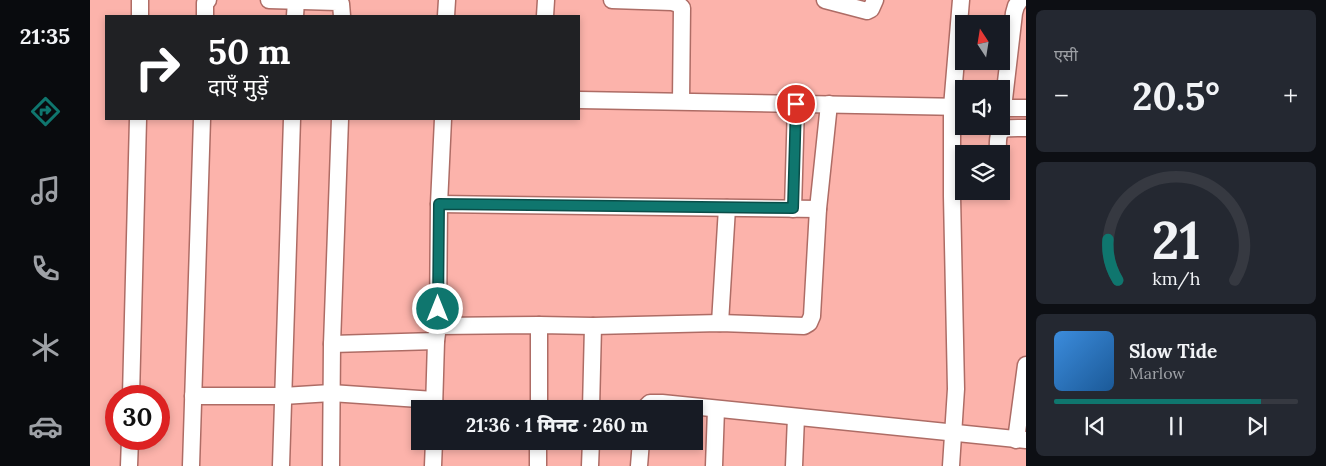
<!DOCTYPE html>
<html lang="hi">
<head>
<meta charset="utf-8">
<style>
  :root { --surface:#171b24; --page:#242831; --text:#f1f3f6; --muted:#9ea1a6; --line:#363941; --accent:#0f766e }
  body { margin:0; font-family:Lora,"Noto Sans Devanagari",serif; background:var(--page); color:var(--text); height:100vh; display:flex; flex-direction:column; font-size:19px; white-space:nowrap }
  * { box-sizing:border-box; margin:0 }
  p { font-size:16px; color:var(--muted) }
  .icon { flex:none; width:28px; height:28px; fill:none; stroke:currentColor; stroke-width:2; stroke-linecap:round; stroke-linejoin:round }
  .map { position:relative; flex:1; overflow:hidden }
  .drawer { display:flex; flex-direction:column; gap:10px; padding:10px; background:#0d0f14; width:300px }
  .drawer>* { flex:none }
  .hud { position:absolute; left:15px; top:15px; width:475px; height:105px; border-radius:0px; box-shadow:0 2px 8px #0003; background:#202124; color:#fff; overflow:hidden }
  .needle { width:32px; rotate:348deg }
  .fabs { position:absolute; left:865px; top:15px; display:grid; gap:10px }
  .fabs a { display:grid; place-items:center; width:55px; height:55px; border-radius:0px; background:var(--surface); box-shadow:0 2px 8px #0003; font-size:25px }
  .speed { position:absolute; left:15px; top:385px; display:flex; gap:10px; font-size:25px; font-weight:700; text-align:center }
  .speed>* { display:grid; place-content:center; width:65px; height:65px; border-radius:50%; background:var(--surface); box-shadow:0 2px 8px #0003; line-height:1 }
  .speed .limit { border:8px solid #d22; background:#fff; color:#111 }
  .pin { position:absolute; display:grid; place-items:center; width:42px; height:42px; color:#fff; margin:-21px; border:2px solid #fff; border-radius:50%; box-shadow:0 1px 5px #0007 }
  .me { position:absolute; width:55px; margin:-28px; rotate:0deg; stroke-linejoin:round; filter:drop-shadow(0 0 4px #0008) }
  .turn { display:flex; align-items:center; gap:18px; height:105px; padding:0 20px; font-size:22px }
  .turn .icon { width:65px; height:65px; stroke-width:2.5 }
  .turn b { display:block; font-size:35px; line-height:42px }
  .big { font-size:38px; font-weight:800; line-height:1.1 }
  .drawer .widget { flex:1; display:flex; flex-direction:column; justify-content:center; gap:8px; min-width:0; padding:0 18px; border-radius:8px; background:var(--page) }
  .drawer .dial { align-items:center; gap:0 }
  .dial svg { height:130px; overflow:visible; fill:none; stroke:var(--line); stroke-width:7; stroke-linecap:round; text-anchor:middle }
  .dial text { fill:var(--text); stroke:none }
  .song { display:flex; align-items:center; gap:15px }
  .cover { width:60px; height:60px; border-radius:8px; background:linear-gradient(135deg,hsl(210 70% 55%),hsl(210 70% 35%)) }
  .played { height:5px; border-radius:2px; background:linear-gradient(90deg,var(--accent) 85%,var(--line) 85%) }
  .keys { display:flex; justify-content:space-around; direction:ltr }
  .heat { display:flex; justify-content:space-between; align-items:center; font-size:28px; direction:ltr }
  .trip { position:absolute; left:321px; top:400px; width:292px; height:50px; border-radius:0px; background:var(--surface); box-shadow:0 2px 8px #0003; font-weight:800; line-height:50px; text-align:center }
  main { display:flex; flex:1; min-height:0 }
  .tabs { display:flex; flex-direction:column; width:90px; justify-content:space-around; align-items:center; background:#090b0e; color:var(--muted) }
  .tabs .icon { width:35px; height:35px }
  .tabs .selected { color:var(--accent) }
  .tabs b { font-size:22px; color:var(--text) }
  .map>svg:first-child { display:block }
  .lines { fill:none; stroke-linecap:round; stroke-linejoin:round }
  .minor-casing { stroke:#ae6c65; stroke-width:19 }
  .minor { stroke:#fff; stroke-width:16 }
  .route-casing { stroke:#0a4d48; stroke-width:12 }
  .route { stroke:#0f766e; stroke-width:9 }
</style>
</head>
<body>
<main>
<nav class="tabs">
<b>21:35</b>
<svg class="icon selected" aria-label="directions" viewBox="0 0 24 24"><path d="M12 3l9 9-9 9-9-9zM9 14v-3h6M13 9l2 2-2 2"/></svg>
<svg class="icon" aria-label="music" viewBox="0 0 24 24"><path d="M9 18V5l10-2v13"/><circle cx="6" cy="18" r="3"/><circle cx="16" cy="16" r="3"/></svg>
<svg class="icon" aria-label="phone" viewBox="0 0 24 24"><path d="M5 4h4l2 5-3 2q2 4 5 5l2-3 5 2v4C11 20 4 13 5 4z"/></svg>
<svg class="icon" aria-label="climate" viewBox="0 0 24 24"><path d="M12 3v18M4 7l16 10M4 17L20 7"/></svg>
<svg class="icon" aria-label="car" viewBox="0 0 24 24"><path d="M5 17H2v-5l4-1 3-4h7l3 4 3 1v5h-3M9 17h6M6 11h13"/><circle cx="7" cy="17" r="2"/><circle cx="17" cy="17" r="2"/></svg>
</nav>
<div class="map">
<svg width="936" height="466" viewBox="0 0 936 466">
  <rect width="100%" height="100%" fill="#fcb3ab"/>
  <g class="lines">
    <defs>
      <g id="minor">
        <path d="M 179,0 L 247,2 L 251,4 L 252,16"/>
        <path d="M 522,0 L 582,2 L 588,4 L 592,8 L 591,101"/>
        <path d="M 735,0 L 777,11 L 781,9 L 785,0"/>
        <path d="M 50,16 L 50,0"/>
        <path d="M 115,16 L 115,3 L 118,0"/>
        <path d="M 205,16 L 206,1"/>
        <path d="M 356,16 L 357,0"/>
        <path d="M 455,16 L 456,0"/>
        <path d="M 489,100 L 874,107"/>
        <path d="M 911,108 L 936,108"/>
        <path d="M 913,108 L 924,13 L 926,6 L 930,0"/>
        <path d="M 908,154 C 907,126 910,128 936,128"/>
        <path d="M 349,204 L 728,209"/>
        <path d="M 703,209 L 706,104"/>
        <path d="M 630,323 L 637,208"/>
        <path d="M 348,326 L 449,325 L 503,326 L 630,323 L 714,326 L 719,323 L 722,316 L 728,209 L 739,104"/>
        <path d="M 242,344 L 346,341"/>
        <path d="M 41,396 L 48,119"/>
        <path d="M 103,396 L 193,396 L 241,393 L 344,400"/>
        <path d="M 344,409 L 346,341 L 348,326 L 349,204 L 353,119"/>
        <path d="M 449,409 L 449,325"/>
        <path d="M 501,409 L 503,326"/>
        <path d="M 554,409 L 560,403 L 572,403 L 936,440"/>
        <path d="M 926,440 L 936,365"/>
        <path d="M 39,466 L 40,439"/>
        <path d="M 101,466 L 112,119"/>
        <path d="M 191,466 L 202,119"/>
        <path d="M 241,466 L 242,344 L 250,119"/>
        <path d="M 343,466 L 344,441"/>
        <path d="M 448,466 L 448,441"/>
        <path d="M 500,466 L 501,441"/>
        <path d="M 549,466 L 551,441"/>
        <path d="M 624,466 L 626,409"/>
        <path d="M 704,466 L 706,417"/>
        <path d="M 861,466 L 866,389 L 862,196 L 862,107 L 871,0"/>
      </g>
    </defs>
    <use href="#minor" class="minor-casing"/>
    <use href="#minor" class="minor"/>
  </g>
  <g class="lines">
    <defs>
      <path id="route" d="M 348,309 L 349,204 L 703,208 L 706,104"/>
    </defs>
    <use href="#route" class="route-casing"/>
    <use href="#route" class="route"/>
  </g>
</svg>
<div class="fabs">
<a><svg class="needle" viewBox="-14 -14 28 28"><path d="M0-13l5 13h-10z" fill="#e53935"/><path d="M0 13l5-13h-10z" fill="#9ea1a6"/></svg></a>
<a><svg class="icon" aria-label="sound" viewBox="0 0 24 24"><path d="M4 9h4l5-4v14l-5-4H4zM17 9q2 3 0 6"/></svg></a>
<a><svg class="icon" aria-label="layers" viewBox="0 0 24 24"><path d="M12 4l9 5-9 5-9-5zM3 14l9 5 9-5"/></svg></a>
</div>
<div class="speed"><div class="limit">30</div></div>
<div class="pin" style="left:706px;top:104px;background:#d93025"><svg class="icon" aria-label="arrive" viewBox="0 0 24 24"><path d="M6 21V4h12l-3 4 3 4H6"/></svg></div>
<svg class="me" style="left:348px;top:309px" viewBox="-20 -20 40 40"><circle r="17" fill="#0f766e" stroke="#fff" stroke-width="3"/><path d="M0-11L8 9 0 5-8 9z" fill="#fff"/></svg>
<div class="trip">21:36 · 1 मिनट · 260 m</div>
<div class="hud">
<div class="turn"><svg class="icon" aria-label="right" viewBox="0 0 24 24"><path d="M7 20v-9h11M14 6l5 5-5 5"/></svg><div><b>50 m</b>दाएँ मुड़ें</div></div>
</div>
</div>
<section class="drawer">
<div class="widget"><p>एसी</p>
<div class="heat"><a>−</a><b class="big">20.5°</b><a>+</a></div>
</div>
<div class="widget dial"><svg viewBox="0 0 100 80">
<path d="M14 69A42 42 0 1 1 86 69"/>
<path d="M14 69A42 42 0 0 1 8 44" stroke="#0f766e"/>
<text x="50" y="56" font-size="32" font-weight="700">21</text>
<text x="50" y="72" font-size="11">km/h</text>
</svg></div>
<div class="widget">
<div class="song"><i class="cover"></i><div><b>Slow Tide</b><p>Marlow</p></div></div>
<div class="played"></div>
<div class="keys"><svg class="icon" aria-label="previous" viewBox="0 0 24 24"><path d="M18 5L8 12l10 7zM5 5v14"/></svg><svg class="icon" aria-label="pause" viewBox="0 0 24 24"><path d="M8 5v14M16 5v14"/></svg><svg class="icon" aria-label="next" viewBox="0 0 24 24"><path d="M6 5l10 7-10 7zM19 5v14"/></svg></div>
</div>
</section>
</main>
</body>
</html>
